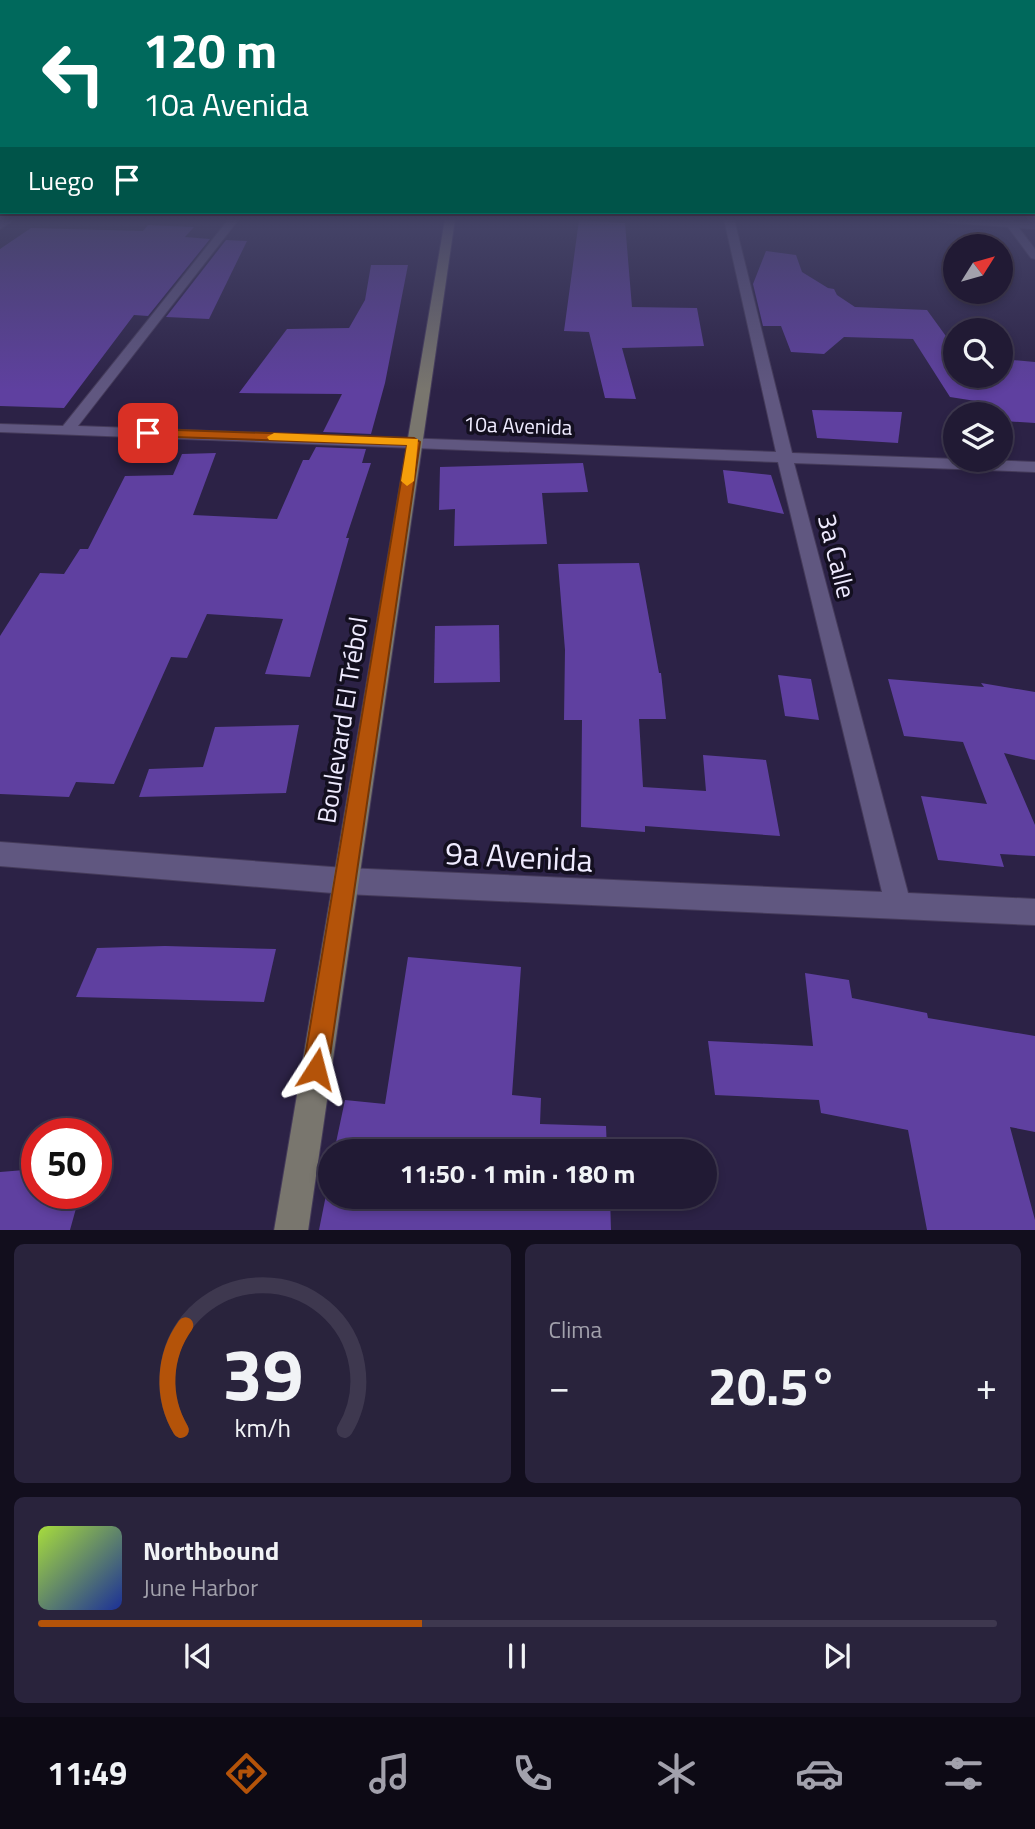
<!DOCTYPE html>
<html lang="es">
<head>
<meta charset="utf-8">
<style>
  :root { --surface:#211a34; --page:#29233c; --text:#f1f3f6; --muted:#a2a1ac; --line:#3e384f; --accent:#b45309 }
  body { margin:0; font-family:"Titillium Web",sans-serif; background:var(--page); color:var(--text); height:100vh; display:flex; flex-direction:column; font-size:26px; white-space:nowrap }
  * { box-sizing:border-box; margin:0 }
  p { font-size:23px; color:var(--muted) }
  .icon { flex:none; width:38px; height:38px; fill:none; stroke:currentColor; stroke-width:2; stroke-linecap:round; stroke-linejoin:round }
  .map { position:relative; height:1230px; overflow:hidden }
  .panel { display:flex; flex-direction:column; gap:14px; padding:14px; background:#120e1d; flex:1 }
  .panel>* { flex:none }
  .guide { position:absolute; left:0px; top:0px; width:1036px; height:214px; box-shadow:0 4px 10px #0003,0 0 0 2px var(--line); background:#00695c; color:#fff; overflow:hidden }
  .needle { width:46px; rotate:53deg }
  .buttons { position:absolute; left:943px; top:234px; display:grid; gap:14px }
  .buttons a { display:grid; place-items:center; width:70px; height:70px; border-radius:50%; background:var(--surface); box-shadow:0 4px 10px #0003,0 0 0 2px var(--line); font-size:35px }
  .speed { position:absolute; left:21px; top:1118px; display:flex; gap:14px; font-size:35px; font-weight:700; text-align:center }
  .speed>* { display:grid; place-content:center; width:91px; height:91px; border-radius:50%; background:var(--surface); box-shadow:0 4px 10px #0003,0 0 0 2px var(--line); line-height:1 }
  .speed .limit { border:10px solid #d22; background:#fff; color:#111 }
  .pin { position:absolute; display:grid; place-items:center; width:60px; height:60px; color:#fff; margin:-30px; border-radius:14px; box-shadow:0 4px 10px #0006 }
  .me { position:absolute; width:77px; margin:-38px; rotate:9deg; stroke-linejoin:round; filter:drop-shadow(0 0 5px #0008) }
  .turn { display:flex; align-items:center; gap:24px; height:147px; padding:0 28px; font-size:32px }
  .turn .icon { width:91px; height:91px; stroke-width:2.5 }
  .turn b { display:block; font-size:49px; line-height:60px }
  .then { display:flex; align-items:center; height:66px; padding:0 28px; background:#0003; gap:14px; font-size:26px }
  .big { font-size:52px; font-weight:700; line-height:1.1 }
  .panel .tile { flex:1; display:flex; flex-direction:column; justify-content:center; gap:10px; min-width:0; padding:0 24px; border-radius:10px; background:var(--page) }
  .panel .dial { align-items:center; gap:0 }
  .dial svg { height:182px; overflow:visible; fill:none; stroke:var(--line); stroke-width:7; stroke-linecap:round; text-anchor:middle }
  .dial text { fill:var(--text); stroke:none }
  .song { display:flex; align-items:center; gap:21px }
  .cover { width:84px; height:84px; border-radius:10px; background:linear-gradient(135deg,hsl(80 70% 55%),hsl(230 70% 35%)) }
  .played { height:7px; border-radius:4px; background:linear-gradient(90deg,var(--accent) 40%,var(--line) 40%) }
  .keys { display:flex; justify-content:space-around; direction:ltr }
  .heat { display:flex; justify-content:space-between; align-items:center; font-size:38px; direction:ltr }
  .panel .tiles { flex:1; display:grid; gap:14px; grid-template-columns:1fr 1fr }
  .tile:last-child { grid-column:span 2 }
  .trip { position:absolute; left:318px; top:1139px; width:399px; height:70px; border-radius:35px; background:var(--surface); box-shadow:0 4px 10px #0003,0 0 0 2px var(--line); font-weight:700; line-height:70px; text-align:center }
  .menu { display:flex; height:112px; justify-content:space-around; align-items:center; background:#0d0a15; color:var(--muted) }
  .menu .icon { width:49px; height:49px }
  .menu .current { color:var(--accent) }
  .menu b { font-size:32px; color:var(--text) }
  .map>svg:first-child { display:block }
  .building { fill:#5f40a0 }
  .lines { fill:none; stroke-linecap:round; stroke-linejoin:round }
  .minor-casing { stroke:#453b5a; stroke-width:2 }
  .tertiary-casing { stroke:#453b5a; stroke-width:2 }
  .secondary-casing { stroke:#453b5a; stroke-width:2 }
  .minor { fill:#605780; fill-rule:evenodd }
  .tertiary { fill:#605780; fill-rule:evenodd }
  .secondary { fill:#79766e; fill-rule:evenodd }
  .route { fill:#b45309; stroke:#753606; stroke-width:2 }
  .slow { fill:#f59e0b }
  .labels { text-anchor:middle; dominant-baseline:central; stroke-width:7; stroke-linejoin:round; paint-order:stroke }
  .far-street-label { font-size:21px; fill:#efebff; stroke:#130f1f }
  .street-label { font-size:26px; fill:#efebff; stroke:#130f1f }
  .near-street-label { font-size:32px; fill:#efebff; stroke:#130f1f }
</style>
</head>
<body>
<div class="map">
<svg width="1035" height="1231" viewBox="0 0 1035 1231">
  <rect width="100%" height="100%" fill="#2c2246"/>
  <g class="building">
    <path d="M 579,220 L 625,223 L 632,307 L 697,308 L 704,346 L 622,348 L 636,399 L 605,398 L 589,332 L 564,331 Z"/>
    <path d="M 148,225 L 194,227 L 185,237 L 210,239 L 148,316 L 134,315 L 64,408 L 0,406 L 0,249 L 31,228 L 143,231 Z"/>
    <path d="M 226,240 L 247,241 L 209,319 L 166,317 Z"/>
    <path d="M 766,251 L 796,255 L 802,272 L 828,288 L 834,289 L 837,295 L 855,307 L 927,310 L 956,350 L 956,376 L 1001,376 L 1001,359 L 1035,362 L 1035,423 L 1004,421 L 1001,415 L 997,415 L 982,402 L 950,397 L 913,339 L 844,337 L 824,354 L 791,352 L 781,326 L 763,326 L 753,284 Z"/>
    <path d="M 371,265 L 408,265 L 385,383 L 371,434 L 323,432 L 342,394 L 239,393 L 287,329 L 349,328 L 365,300 Z"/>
    <path d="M 812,410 L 902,412 L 898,443 L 817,438 Z"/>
    <path d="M 316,447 L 366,449 L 362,463 L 371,463 L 346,538 L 349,538 L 310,677 L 265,674 L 283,619 L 207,614 L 187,658 L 171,657 L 114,784 L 76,782 L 69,797 L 0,794 L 0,636 L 40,573 L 64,574 L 80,549 L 88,549 L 125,476 L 173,475 L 182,454 L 216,453 L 193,515 L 277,519 L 303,460 L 309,460 Z"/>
    <path d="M 583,463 L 588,492 L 542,493 L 547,544 L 454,546 L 455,509 L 439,510 L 440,467 Z"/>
    <path d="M 723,470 L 771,475 L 784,514 L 728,503 Z"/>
    <path d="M 639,563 L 659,673 L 661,673 L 666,719 L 639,719 L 643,787 L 706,791 L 703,755 L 766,760 L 780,836 L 645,826 L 645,832 L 581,827 L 582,720 L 564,720 L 565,650 L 558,564 Z"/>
    <path d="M 499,625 L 500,682 L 434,683 L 435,626 Z"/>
    <path d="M 778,675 L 811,679 L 819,720 L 785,716 Z"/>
    <path d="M 888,679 L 984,687 L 981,683 L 1035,692 L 1035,760 L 1004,753 L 1035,825 L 1035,856 L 1000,854 L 1004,867 L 938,860 L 921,796 L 987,804 L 963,742 L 904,736 Z"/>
    <path d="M 299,725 L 286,793 L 139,797 L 149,769 L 203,767 L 215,727 Z"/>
    <path d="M 165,946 L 276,949 L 264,1002 L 76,997 L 97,948 Z"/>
    <path d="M 408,957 L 521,967 L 512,1095 L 541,1098 L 540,1124 L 606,1126 L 607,1152 L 334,1152 L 345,1100 L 385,1104 Z"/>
    <path d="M 805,973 L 849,980 L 852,998 L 927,1013 L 928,1018 L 1035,1036 L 1035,1132 L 1010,1127 L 1035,1220 L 1035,1230 L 927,1230 L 908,1130 L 821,1113 L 819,1100 L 715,1095 L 708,1041 L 813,1046 Z"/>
    <path d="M 37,1169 L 37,1194 L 80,1194 L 70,1230 L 0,1230 L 0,1172 Z"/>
    <path d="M 331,1170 L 331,1197 L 610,1197 L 611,1230 L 319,1230 Z"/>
  </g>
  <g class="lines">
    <defs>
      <g id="minor">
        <path d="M 4,219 L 16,219 L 0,229 L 0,222 Z"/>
        <path d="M 229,219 L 239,219 L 78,426 L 776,452 L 724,219 L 734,219 L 792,453 L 1035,462 L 1035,472 L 794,463 L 908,893 L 1035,899 L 1035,925 L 345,894 L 0,866 L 0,842 L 345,868 L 882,892 L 778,462 L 0,432 L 0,424 L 63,426 Z"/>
        <path d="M 1002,219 L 1012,219 L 1035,249 L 1035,259 L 1031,258 Z"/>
      </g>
      <path id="tertiary" d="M 935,219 L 1035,223 L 1035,229 L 940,222 Z"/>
      <path id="secondary" d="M 445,219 L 455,219 L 308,1231 L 274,1231 Z"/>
    </defs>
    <use href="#minor" class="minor-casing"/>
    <use href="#tertiary" class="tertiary-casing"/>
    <use href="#secondary" class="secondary-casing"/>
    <use href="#minor" class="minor"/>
    <use href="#tertiary" class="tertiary"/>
    <use href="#secondary" class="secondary"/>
  </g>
  <linearGradient id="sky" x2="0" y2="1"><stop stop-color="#181326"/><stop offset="0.56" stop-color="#454468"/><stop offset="1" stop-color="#454468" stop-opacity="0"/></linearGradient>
  <rect width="1035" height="391" fill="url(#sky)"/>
  <path class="route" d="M 148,429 L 414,438 L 420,442 L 328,1069 L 324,1078 L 316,1082 L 307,1078 L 303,1069 L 407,445 L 143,436 L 143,430 Z"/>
  <path class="slow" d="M 274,433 L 418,439 L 414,481 L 407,486 L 401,481 L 407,445 L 269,440 L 267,437 Z"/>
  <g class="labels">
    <g class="far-street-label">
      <text transform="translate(518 425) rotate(2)">10a Avenida</text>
    </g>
    <g class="street-label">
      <text transform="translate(837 556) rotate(76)">3a Calle</text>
      <text transform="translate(342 720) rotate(-81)">Boulevard El Trébol</text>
    </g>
    <g class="near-street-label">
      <text transform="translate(519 856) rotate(3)">9a Avenida</text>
    </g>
  </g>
</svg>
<div class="buttons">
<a><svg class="needle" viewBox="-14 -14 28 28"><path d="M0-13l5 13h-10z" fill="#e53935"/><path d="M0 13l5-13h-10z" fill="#a2a1ac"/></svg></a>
<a><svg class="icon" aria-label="search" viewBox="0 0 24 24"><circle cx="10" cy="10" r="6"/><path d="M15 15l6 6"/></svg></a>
<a><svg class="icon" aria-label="layers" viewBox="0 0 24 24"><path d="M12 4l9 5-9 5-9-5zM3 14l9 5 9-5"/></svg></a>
</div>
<div class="speed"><div class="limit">50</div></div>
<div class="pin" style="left:148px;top:433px;background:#d93025"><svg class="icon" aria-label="arrive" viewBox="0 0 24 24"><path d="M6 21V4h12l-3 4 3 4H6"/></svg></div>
<svg class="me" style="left:316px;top:1069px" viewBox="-20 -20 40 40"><path d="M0-17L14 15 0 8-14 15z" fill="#b45309" stroke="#fff" stroke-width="4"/></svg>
<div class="trip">11:50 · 1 min · 180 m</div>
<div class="guide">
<div class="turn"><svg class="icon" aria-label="left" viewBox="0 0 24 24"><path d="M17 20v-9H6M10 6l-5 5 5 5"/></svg><div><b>120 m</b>10a Avenida</div></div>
<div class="then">Luego<svg class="icon" aria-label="arrive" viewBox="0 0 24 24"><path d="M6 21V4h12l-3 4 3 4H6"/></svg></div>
</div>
</div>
<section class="panel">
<div class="tiles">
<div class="tile dial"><svg viewBox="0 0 100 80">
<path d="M14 69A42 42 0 1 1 86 69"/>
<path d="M14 69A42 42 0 0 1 16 23" stroke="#b45309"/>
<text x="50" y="56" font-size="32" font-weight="700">39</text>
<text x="50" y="72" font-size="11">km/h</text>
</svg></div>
<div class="tile"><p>Clima</p>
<div class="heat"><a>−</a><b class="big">20.5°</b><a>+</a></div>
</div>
<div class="tile">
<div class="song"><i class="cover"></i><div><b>Northbound</b><p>June Harbor</p></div></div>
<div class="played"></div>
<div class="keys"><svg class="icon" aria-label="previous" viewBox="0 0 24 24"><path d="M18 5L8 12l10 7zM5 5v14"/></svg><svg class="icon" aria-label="pause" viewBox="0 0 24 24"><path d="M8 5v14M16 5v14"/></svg><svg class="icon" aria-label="next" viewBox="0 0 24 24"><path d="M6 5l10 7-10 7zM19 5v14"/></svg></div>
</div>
</div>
</section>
<nav class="menu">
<b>11:49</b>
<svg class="icon current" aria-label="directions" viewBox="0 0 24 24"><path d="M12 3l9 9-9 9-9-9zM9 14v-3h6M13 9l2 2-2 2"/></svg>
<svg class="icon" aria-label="music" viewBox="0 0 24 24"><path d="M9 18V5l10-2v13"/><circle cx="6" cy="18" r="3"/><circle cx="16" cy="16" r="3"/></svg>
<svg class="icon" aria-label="phone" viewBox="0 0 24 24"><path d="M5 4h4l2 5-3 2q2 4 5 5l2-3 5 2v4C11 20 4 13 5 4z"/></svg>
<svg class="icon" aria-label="climate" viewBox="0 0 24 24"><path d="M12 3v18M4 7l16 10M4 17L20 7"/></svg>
<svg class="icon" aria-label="car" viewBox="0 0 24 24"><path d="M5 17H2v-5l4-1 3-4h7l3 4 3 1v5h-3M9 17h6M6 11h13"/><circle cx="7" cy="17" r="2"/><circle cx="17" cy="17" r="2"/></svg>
<svg class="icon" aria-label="filters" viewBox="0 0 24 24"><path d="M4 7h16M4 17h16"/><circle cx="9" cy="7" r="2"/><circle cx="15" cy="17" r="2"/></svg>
</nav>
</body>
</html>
